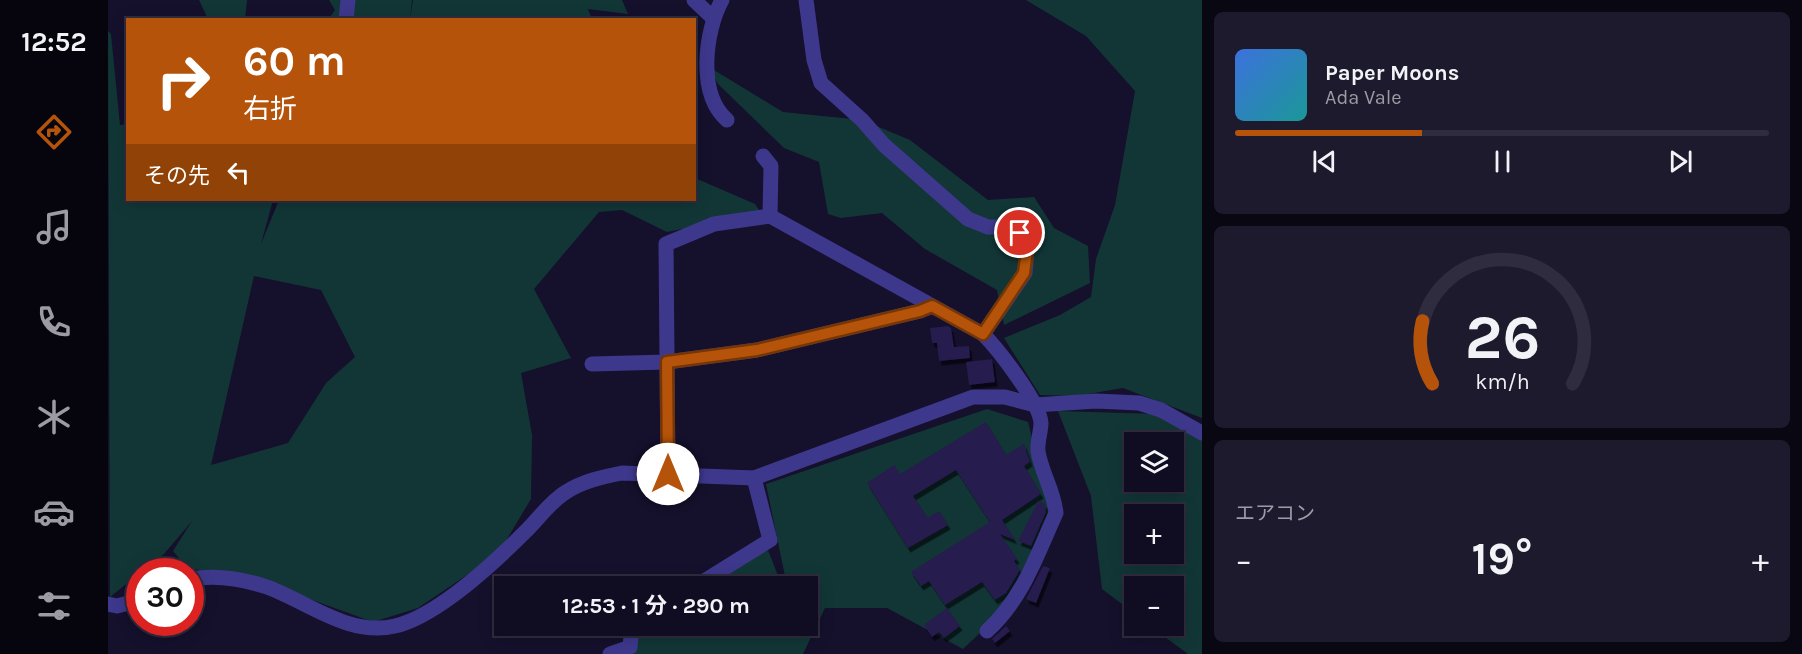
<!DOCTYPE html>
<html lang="ja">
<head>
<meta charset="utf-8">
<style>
  :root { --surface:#100c21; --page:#1e1a2e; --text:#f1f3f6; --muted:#9c9ba5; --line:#302c3f; --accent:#b45309 }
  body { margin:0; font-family:Karla,"Noto Sans JP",sans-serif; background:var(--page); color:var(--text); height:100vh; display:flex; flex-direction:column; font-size:22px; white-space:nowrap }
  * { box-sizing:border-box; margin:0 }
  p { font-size:20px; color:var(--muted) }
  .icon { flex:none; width:33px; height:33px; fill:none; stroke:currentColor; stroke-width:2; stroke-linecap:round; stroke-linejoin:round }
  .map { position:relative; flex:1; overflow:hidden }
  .details { display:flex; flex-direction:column; gap:12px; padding:12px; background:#090712; width:600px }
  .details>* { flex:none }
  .guide { position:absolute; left:18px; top:18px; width:570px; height:183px; border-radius:0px; box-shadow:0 3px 15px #0003,0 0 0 2px var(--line); background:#b45309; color:#fff; overflow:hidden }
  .fabs { position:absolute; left:1016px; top:432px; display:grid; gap:12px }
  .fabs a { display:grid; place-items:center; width:60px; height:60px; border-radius:0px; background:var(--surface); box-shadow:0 3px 15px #0003,0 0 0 2px var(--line); font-size:30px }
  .speed { position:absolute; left:18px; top:558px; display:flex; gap:12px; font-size:30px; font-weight:700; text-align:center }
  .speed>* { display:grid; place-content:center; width:78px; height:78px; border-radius:50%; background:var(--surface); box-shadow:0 3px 15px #0003,0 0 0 2px var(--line); line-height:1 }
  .speed .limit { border:9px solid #d22; background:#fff; color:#111 }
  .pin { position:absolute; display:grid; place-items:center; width:51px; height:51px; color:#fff; margin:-26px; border:3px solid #fff; border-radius:50%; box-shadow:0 2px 6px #0007 }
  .me { position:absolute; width:66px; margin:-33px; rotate:0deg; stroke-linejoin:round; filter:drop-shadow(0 0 4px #0008) }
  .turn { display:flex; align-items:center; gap:21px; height:126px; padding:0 18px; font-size:27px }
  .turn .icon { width:78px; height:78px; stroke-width:2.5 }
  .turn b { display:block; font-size:42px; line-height:51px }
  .then { display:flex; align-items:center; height:57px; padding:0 18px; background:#0003; gap:12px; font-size:22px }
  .big { font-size:45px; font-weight:700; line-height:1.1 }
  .details .card { flex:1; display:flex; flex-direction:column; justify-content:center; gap:9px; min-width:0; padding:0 21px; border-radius:9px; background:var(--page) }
  .details .dial { align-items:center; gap:0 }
  .dial svg { height:156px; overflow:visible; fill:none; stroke:var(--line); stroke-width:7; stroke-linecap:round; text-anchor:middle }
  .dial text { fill:var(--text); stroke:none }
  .song { display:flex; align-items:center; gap:18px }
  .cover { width:72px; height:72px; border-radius:9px; background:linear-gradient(135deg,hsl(220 70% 55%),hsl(180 70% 35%)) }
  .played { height:6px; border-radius:3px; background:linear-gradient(90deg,var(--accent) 35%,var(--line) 35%) }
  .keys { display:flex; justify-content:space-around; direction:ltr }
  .heat { display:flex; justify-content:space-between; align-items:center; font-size:33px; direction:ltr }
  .trip { position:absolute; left:386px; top:576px; width:324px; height:60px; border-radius:0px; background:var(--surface); box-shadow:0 3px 15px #0003,0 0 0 2px var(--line); font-weight:700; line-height:60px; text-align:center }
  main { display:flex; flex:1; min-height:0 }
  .menu { display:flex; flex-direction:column; width:108px; justify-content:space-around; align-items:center; background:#06050d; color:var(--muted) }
  .menu .icon { width:42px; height:42px }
  .menu .active { color:var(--accent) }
  .menu b { font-size:27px; color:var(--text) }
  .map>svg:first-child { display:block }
  .green { fill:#123636; fill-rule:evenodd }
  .building { fill:#261b4e; filter:url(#shadow) }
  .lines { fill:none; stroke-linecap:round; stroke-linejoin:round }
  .minor { stroke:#3e388d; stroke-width:15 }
  .route-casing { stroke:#753606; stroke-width:15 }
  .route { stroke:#b45309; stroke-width:10 }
</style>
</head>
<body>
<main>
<nav class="menu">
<b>12:52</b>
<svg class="icon active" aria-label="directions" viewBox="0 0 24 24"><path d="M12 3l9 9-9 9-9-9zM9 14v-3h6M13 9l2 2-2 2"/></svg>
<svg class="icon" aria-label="music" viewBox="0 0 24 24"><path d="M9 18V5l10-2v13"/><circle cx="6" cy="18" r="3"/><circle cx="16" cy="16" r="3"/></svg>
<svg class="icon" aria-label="phone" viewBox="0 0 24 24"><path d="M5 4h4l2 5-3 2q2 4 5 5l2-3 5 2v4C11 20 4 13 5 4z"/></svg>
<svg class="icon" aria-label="climate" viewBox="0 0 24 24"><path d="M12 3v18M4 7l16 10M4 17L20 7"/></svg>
<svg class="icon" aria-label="car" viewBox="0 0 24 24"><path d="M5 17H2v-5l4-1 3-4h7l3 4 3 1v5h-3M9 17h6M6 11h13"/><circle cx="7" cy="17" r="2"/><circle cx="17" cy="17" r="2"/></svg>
<svg class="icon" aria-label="filters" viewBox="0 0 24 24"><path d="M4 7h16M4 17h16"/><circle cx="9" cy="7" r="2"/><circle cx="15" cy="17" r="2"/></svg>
</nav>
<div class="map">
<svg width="1094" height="654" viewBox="0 0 1094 654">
  <defs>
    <filter id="shadow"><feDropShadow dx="2.5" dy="4.5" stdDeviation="0" flood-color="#0009"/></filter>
  </defs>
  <rect width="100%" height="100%" fill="#15102c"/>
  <g class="green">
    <path d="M 91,0 L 139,0 L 137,19 L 100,19 Z"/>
    <path d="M 221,0 L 304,0 L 302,19 L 305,0 L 514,0 L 520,14 L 480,9 L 484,19 L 220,20 L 227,10 Z"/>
    <path d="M 918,0 L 1094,0 L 1094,418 L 1015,388 L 968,396 L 932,395 L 896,338 L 952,315 L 983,297 L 988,259 L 1007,205 L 1027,91 L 978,36 Z"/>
    <path d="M 0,31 L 3,34 L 12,125 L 19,124 L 19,151 L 17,151 L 19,152 L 20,200 L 165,200 L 153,244 L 171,200 L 586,200 L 587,178 L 647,204 L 653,213 L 559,232 L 514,210 L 491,212 L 426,289 L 463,358 L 413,373 L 424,435 L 423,499 L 390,554 L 310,608 L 265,622 L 144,578 L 79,568 L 65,551 L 84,521 L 56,554 L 2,597 ZM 146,276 L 213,290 L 247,357 L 218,383 L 180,443 L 103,465 Z"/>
    <path d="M 601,67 L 675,112 L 754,120 L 802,140 L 880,200 L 926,197 L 946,228 L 980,246 L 982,283 L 896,325 L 889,290 L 817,249 L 774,213 L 733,218 L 720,214 L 711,162 L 676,148 L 610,84 Z"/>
    <path d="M 879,409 L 920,422 L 942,510 L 920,559 L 889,617 L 855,649 L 779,608 L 717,608 L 695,654 L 519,654 L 524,626 L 699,626 L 699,586 L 679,586 L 658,484 Z"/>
    <path d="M 950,411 L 1049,414 L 1094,439 L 1094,654 L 1080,654 L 1042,626 L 1065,626 L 1065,586 L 1026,586 L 1026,613 L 994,589 L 983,496 ZM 1026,442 L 1065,442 L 1065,482 L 1026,482 ZM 1026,514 L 1065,514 L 1065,554 L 1026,554 Z"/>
    <path d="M 660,550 L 674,586 L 589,586 Z"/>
  </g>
  <g class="building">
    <path d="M 840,326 L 843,328 L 846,347 L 861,346 L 862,358 L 831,361 L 829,343 L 824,343 L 822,328 Z"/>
    <path d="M 884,359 L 887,382 L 861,385 L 858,362 Z"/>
    <path d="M 878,422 L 898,455 L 916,444 L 922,462 L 916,466 L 933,494 L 894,520 L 907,540 L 892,534 L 909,559 L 906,561 L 912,570 L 898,593 L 887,600 L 874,582 L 837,605 L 821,581 L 813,586 L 803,572 L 882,522 L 848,470 L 805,496 L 820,518 L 831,511 L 840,525 L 800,548 L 759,483 L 786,465 L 792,474 Z"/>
    <path d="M 930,501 L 937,504 L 938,512 L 923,546 L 910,541 Z"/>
    <path d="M 935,566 L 942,568 L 928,603 L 918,599 Z"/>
    <path d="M 839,608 L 852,626 L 836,638 L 831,632 L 824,637 L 816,625 Z"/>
    <path d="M 898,626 L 902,631 L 887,643 L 884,639 Z"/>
  </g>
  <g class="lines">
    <g class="minor">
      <path d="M 586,0 L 605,18"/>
      <path d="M 614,0 C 597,31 589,94 619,120"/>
      <path d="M 698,0 L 706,60 L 713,83 L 754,120 L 776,145 L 860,219 L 880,227 L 901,227 L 912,233 L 919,251 L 917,273 L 875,334"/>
      <path d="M 238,20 L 240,0"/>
      <path d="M 655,156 L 663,166 L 662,216"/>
      <path d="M 484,364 L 559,362 L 649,350 L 812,311 L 824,306"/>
      <path d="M 560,474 L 558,244 L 606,224 L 662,216 L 875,334 C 890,349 932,403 933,423 C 933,432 929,442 930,451 C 933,472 946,491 948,513 C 928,557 915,598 879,631"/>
      <path d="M 82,579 C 107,575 135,579 159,587 C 200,602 241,637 287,626 C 330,616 387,562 419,530 C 431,518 443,501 458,492 C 475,481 494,477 514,473 L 646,478 L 865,397 L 897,397 L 927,405 L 988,401 L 1031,403 L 1053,410 L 1094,433"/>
      <path d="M 588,586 L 662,540 L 646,478"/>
      <path d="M 0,604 L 9,606 L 32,600"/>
      <path d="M 502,654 L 522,647 L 524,626"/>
    </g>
  </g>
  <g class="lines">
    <defs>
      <path id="route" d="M 560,474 L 559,362 L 649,350 L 812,311 L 824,306 L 875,334 L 916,273 L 919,251 L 912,233"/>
    </defs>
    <use href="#route" class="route-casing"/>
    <use href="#route" class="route"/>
  </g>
</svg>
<div class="fabs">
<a><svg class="icon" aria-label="layers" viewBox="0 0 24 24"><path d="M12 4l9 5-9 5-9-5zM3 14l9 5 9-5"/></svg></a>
<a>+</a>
<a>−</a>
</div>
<div class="speed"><div class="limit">30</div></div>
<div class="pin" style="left:912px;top:233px;background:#d93025"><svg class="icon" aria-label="arrive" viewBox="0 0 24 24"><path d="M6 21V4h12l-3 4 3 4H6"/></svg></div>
<svg class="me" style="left:560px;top:474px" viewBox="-20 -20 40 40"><circle r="19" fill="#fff"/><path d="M0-13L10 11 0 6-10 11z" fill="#b45309"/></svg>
<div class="trip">12:53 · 1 分 · 290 m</div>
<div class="guide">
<div class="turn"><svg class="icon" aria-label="right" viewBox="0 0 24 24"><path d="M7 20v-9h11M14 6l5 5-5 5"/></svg><div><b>60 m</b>右折</div></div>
<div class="then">その先<svg class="icon" aria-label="left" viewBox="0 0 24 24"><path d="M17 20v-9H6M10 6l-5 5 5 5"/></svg></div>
</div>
</div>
<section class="details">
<div class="card">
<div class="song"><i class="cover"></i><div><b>Paper Moons</b><p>Ada Vale</p></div></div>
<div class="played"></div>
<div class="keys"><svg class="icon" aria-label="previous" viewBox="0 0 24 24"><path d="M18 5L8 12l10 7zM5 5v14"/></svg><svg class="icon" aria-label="pause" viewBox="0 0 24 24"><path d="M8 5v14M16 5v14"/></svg><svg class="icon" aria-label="next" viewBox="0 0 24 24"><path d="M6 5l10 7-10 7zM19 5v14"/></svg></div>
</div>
<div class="card dial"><svg viewBox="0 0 100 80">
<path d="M14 69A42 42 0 1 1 86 69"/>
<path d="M14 69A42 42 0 0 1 9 37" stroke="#b45309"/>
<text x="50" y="56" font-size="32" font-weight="700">26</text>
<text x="50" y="72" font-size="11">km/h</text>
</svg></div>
<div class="card"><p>エアコン</p>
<div class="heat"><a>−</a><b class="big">19°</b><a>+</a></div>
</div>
</section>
</main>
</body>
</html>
